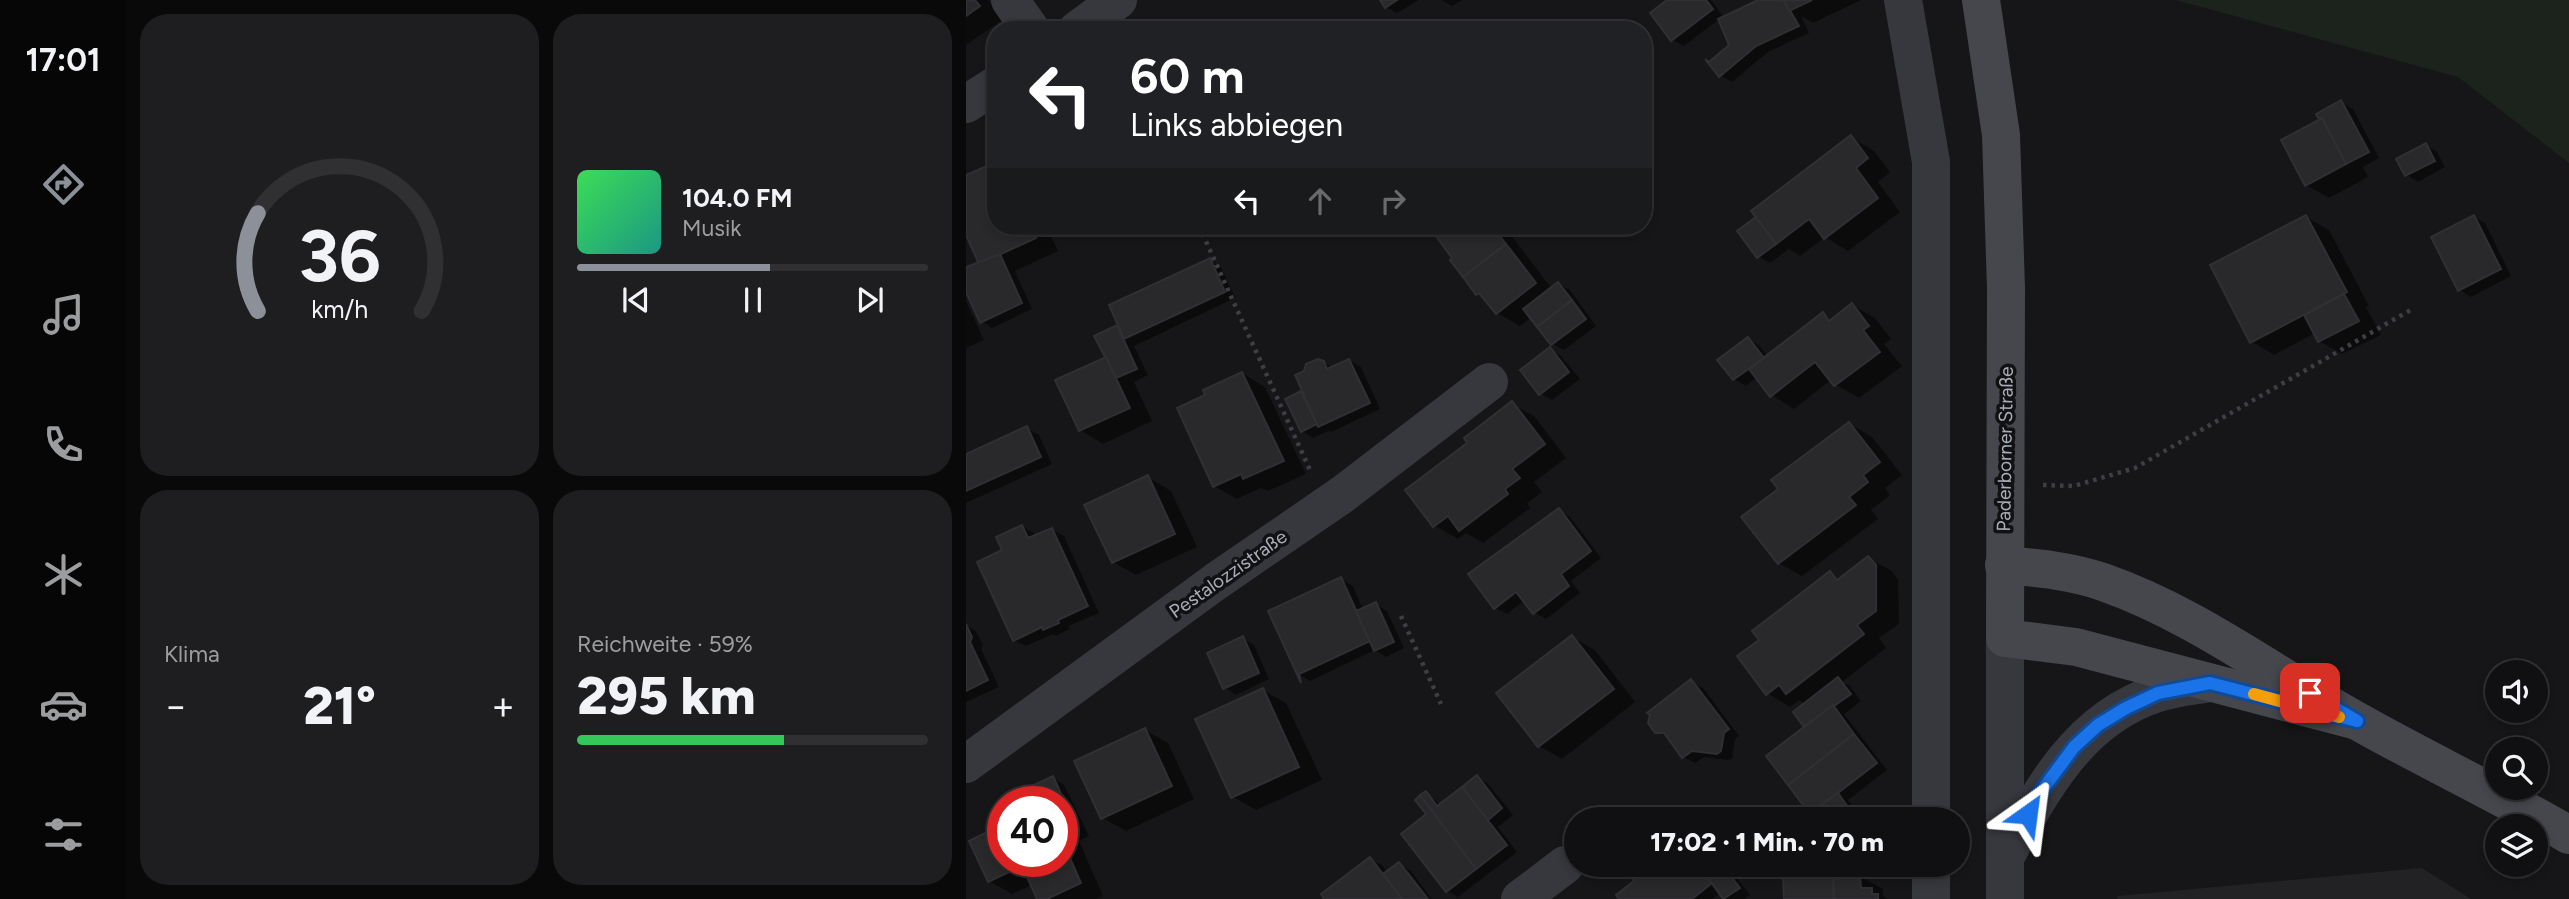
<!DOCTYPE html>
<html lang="de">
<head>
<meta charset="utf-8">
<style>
  :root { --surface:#101012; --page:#1e1e20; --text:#f1f3f6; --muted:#9c9d9f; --line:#303032; --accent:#8c9099 }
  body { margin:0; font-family:Figtree,sans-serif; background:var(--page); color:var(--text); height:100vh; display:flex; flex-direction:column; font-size:26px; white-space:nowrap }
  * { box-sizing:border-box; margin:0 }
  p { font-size:23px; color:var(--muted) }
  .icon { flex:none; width:38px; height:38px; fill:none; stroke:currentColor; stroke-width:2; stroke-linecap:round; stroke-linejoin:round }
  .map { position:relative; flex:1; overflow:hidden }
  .panel { display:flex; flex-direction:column; gap:14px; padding:14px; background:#09090a; width:840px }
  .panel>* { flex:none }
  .guide { position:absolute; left:21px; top:21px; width:665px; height:214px; border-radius:28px; box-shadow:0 4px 10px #0003,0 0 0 2px var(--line); background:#202124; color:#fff; overflow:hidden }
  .fabs { position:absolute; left:1519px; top:660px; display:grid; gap:14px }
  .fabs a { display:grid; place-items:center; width:63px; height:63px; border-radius:50%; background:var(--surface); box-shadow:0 4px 10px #0003,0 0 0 2px var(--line); font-size:35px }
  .speed { position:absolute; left:21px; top:786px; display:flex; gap:14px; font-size:35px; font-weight:700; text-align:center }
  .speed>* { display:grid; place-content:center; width:91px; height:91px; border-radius:50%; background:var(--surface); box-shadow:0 4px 10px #0003,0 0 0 2px var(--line); line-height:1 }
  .speed .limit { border:10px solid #d22; background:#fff; color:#111 }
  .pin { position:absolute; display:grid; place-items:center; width:60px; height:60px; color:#fff; margin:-30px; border-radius:14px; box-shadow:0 4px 10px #0006 }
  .me { position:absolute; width:77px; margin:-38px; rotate:31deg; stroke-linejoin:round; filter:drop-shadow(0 0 5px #0008) }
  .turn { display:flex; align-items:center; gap:24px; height:147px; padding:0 28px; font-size:32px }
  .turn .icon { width:91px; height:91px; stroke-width:2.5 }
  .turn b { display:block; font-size:49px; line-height:60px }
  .lanes { display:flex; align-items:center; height:66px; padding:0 28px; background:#0003; justify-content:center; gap:35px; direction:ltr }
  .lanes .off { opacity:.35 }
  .big { font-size:52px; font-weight:800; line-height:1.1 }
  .panel .card { flex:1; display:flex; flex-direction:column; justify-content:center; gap:10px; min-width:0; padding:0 24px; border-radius:28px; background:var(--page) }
  .panel .dial { align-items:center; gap:0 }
  .dial svg { height:182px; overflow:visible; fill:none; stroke:var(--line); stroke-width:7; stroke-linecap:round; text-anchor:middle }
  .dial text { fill:var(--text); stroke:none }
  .song { display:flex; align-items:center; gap:21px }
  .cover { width:84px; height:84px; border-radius:10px; background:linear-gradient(135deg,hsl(130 70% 55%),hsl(170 70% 35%)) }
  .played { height:7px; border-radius:4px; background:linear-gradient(90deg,var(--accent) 55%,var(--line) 55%) }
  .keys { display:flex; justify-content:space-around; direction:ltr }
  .heat { display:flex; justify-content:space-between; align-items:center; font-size:38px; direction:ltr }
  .charge { height:10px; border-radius:5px; background:linear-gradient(90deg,#34c759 59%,var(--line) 0) }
  .panel .tiles { flex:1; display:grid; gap:14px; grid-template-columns:repeat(2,1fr) }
  .trip { position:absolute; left:598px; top:807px; width:406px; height:70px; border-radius:35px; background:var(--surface); box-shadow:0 4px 10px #0003,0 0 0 2px var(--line); font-weight:800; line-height:70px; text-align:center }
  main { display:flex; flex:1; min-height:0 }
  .tab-bar { display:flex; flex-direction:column; width:126px; justify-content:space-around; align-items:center; background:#060607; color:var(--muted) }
  .tab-bar .icon { width:49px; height:49px }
  .tab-bar .current { color:var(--accent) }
  .tab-bar b { font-size:32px; color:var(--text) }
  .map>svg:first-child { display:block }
  .built { fill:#222225 }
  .green { fill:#1c231d }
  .shadow { fill:#0007 }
  .building { fill:#29292c; stroke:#303034; stroke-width:2 }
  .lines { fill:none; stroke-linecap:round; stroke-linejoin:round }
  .path { stroke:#3d3f44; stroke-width:4.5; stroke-dasharray:3.5 5; stroke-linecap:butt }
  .minor { stroke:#37383d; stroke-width:38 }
  .tertiary { stroke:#37383d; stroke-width:38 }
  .secondary { stroke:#45474d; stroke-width:38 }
  .route-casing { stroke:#114b97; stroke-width:18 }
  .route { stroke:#1a73e8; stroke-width:12 }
  .slow { stroke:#f59e0b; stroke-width:12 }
  .labels { text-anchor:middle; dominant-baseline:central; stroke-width:7; stroke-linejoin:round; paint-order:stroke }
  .street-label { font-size:19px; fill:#a8adb8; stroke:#111113 }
</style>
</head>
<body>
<main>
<nav class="tab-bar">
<b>17:01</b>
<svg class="icon current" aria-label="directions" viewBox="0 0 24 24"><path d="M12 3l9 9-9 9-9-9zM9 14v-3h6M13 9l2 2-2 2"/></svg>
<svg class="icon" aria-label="music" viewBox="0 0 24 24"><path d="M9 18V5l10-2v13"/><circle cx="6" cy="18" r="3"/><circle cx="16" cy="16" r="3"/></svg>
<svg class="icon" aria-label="phone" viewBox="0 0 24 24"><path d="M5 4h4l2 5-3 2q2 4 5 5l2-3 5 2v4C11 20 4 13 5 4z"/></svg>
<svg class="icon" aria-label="climate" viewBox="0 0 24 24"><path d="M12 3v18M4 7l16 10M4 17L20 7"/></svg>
<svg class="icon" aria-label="car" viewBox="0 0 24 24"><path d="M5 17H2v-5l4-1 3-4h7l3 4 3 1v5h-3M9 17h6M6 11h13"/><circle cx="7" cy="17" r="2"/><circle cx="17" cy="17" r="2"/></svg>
<svg class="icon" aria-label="filters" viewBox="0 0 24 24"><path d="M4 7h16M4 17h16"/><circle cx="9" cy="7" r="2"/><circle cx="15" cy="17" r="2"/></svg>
</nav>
<section class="panel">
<div class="tiles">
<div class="card dial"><svg viewBox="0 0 100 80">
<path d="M14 69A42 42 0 1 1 86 69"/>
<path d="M14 69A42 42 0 0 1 14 26" stroke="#8c9099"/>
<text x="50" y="56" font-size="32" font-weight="700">36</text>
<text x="50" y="72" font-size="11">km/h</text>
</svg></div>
<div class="card">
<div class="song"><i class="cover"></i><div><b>104.0 FM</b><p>Musik</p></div></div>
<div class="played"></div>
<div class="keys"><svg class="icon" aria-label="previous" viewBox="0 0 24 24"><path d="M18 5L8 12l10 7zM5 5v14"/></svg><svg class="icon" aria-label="pause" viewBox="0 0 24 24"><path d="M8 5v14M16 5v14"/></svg><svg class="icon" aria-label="next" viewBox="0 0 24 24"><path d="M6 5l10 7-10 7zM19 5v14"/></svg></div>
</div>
<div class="card"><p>Klima</p>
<div class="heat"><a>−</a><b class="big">21°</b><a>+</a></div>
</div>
<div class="card"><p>Reichweite · 59%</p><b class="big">295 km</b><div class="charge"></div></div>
</div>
</section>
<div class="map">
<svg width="1603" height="899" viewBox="0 0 1603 899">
  <rect width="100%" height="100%" fill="#161618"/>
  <path class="built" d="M 1456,868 L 1505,899 L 1151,899 L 1152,896 Z"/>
  <path class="green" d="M 1210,0 L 1603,0 L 1603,163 L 1492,77 Z"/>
  <g class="shadow">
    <path d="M 0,0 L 22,0 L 36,20 L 0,45 Z"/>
    <path d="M 416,0 L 453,0 L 431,13 L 420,7 Z"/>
    <path d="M 475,0 L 496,0 L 486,6 Z"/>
    <path d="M 702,0 L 745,0 L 758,18 L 797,0 L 895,0 L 847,23 L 835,16 L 843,33 L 802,52 L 766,82 L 754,75 L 766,45 L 753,19 L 718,46 L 707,40 Z"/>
    <path d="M 1375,102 L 1387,109 L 1413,158 L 1397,167 L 1402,177 L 1363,198 L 1340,185 L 1356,120 L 1352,114 Z"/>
    <path d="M 885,137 L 908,151 L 924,172 L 912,182 L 934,212 L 882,251 L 859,237 L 834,256 L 823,249 L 804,263 L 793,257 Z"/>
    <path d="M 1460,145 L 1471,152 L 1479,167 L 1452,182 L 1441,175 L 1432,160 Z"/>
    <path d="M 0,177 L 30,226 L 80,226 L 92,251 L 49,271 L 66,309 L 26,328 L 15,321 L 0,288 L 0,270 L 15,264 L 0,231 Z"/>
    <path d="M 1340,217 L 1363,230 L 1403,306 L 1400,307 L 1415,335 L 1376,354 L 1353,341 L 1349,333 L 1308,355 L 1285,341 Z"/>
    <path d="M 1508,217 L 1519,223 L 1545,276 L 1505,297 L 1494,290 Z"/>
    <path d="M 487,226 L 538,226 L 586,289 L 592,284 L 604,290 L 630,326 L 598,350 L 586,344 L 566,317 L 554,326 L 531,313 L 519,298 L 511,293 L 472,236 Z"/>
    <path d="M 244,260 L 255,267 L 269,298 L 168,346 L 182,375 L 168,382 L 186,421 L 137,444 L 114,430 L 142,358 L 131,336 L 154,325 Z"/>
    <path d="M 0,301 L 18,340 L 0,348 Z"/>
    <path d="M 886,305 L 909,318 L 925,339 L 918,344 L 936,366 L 893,398 L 870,385 L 865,380 L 828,409 L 805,395 L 791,377 L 780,386 L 768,379 L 754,360 L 782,339 L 793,345 L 802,357 L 857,315 L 866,320 Z"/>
    <path d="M 584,349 L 595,356 L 614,379 L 586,400 L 574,393 Z"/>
    <path d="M 383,360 L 395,367 L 414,409 L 365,432 L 362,431 L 347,438 L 336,431 L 321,400 L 338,392 L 357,362 L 367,368 Z"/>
    <path d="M 276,373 L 299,387 L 340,474 L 302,491 L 295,488 L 271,499 L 248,486 L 241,396 Z"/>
    <path d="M 546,404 L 569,417 L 600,458 L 568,482 L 576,492 L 561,503 L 564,508 L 517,543 L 500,533 L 492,539 L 469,526 L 442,490 L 503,443 Z"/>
    <path d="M 883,424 L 906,437 L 936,475 L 919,488 L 924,495 L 905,510 L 912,519 L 836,576 L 813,563 L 815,489 Z"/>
    <path d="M 61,428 L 73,435 L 86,464 L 0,503 L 0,456 Z"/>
    <path d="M 182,477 L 205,491 L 231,547 L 170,575 L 147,562 Z"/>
    <path d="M 593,510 L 604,517 L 635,558 L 605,581 L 614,593 L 580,619 L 568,612 L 559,600 L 541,614 L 529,608 Z"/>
    <path d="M 56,527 L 68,533 L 70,537 L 86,530 L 98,536 L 133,613 L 102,626 L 104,629 L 90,636 L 87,634 L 60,646 L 48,640 L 39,551 Z"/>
    <path d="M 902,558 L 926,571 L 932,580 L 933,624 L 913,638 L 920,648 L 876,682 L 884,686 L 895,701 L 878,714 L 921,770 L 882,800 L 894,817 L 891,819 L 838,819 L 846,813 L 840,704 L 833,700 L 824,707 L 801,693 L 795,641 L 864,573 L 874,579 Z"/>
    <path d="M 375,579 L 387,586 L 397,610 L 410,604 L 421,611 L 438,648 L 420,657 L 409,650 L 344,681 L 333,674 Z"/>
    <path d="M 0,625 L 10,631 L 17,645 L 15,649 L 33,687 L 0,702 Z"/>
    <path d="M 606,637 L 629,650 L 669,702 L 596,759 L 573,746 Z"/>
    <path d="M 276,638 L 288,645 L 303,679 L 270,695 L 259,688 Z"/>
    <path d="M 725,682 L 737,688 L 773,736 L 769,739 L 766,758 L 763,760 L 738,757 L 729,763 L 718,757 L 703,738 L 690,731 Z"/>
    <path d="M 297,690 L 320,703 L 356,780 L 290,810 L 267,797 Z"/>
    <path d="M 179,730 L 202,743 L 228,799 L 160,831 L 137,818 Z"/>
    <path d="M 511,777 L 522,784 L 547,815 L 532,827 L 551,852 L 492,897 L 481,891 L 460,793 L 475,805 Z"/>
    <path d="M 87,778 L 98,785 L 123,836 L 113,841 L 137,896 L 131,899 L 73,899 L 66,885 L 46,894 L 23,881 L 37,861 L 96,861 L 96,802 L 62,802 Z"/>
    <path d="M 404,859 L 416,865 L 421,873 L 433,864 L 445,871 L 466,899 L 361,899 Z"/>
    <path d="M 682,864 L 760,864 L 784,895 L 778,899 L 760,899 L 754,893 L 746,899 L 655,899 Z"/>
    <path d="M 894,876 L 917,889 L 917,896 L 922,899 L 820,899 Z"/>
  </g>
  <g class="building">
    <path d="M 0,0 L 9,0 L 14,6 L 0,16 Z"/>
    <path d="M 414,0 L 431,0 L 419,8 Z"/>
    <path d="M 740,0 L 747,9 L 705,41 L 684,13 L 701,0 Z"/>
    <path d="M 792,0 L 818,0 L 833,26 L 790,46 L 753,77 L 739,59 L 743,62 L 763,45 L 752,19 Z"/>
    <path d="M 818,0 L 846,0 L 823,11 Z"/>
    <path d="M 1375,100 L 1403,152 L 1380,164 L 1356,118 L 1353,119 L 1350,114 Z"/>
    <path d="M 1356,118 L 1380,164 L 1339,186 L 1315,140 Z"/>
    <path d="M 885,135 L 902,158 L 890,168 L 912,198 L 858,239 L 843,219 L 810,244 L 785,211 Z"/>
    <path d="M 1460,143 L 1469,161 L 1439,176 L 1430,159 Z"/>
    <path d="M 30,162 L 30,226 L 64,226 L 70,238 L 13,264 L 0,235 L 0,175 Z"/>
    <path d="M 1340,215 L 1381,292 L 1284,343 L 1244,265 Z"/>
    <path d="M 1508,215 L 1535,269 L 1492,291 L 1465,237 Z"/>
    <path d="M 790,217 L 810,244 L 791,258 L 771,231 Z"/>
    <path d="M 484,226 L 526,226 L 540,244 L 497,277 L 484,260 L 486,258 L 470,236 Z"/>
    <path d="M 540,244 L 570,283 L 530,314 L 513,293 L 510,295 L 497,277 Z"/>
    <path d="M 34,254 L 56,303 L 14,323 L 0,292 L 0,267 Z"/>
    <path d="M 244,258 L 259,292 L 158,339 L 143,305 Z"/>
    <path d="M 592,282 L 606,300 L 571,327 L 557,309 Z"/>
    <path d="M 1378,294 L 1393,321 L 1352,342 L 1338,315 Z"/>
    <path d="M 606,300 L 620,319 L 585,345 L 571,327 Z"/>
    <path d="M 886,303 L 903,326 L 897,330 L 914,352 L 868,386 L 849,362 L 804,397 L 783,369 L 857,312 L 863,321 Z"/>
    <path d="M 151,325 L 171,369 L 150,378 L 128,336 Z"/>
    <path d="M 782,337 L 798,358 L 767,380 L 751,360 Z"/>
    <path d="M 584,347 L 603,372 L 573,395 L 554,370 Z"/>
    <path d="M 140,357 L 164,408 L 113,431 L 89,380 Z"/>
    <path d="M 352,359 L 358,361 L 361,369 L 383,359 L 404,403 L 352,427 L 329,375 L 338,371 L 340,364 Z"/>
    <path d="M 276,372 L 318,461 L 277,479 L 275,474 L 247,487 L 211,408 L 239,395 L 237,390 Z"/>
    <path d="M 335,391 L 351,424 L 335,432 L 319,399 Z"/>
    <path d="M 546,401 L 579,444 L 546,469 L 554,478 L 539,489 L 542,494 L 493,531 L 482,516 L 467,527 L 439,490 L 501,443 L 498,438 Z"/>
    <path d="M 883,422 L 914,462 L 897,475 L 902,482 L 883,497 L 890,505 L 812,564 L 775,517 L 812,489 L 805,480 Z"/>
    <path d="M 61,426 L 75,457 L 0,491 L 0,454 Z"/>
    <path d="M 182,475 L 209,534 L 146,563 L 118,505 Z"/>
    <path d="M 593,508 L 625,551 L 595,574 L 603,586 L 567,614 L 550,592 L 528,609 L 502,574 Z"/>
    <path d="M 56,525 L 62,538 L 86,528 L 122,606 L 92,620 L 93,623 L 77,630 L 76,627 L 47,641 L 11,562 L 36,550 L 30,537 Z"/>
    <path d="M 902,556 L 910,565 L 910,611 L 891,625 L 898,634 L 820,694 L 813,685 L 800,695 L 771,656 L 793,640 L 786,631 L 864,571 L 871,580 Z"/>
    <path d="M 375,577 L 404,641 L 333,674 L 335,683 L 302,611 Z"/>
    <path d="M 410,602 L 428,642 L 408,651 L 390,611 Z"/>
    <path d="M 0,624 L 6,637 L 4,642 L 22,680 L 0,691 Z"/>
    <path d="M 606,635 L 648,689 L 572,747 L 530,693 Z"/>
    <path d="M 277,636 L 293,673 L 257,689 L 241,653 Z"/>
    <path d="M 872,677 L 885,694 L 838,727 L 827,712 Z"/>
    <path d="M 725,679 L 763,729 L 758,733 L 755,751 L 751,754 L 726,751 L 716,758 L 698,733 L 689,733 L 682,723 L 684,715 L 681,713 Z"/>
    <path d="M 297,688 L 333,767 L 265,798 L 229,719 Z"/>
    <path d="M 867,705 L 888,734 L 822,785 L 800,756 Z"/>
    <path d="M 179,728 L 206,786 L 135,819 L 108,761 Z"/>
    <path d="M 888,734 L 911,763 L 844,814 L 822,785 Z"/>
    <path d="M 511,775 L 536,808 L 522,820 L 496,787 Z"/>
    <path d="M 87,776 L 96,796 L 85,802 L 60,802 L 55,791 Z"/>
    <path d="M 496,787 L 541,845 L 510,869 L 454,795 L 460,791 L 471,806 Z"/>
    <path d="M 872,793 L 884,810 L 871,819 L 835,819 Z"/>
    <path d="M 454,795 L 510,869 L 480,892 L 435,834 L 460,814 L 449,800 Z"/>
    <path d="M 97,796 L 112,830 L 96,837 L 96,802 L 85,802 Z"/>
    <path d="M 37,824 L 37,861 L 96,861 L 96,840 L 115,883 L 81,899 L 71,899 L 56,866 L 22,882 L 3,841 Z"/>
    <path d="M 404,857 L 436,899 L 358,899 L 355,894 Z"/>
    <path d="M 433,862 L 462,899 L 436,899 L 417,874 Z"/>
    <path d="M 679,864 L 732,864 L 746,883 L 726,899 L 653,899 L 650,895 L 668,881 L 664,876 Z"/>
    <path d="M 732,864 L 755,864 L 774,888 L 757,899 Z"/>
    <path d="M 894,874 L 895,888 L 906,888 L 906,894 L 912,894 L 912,899 L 868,899 L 867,875 Z"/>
    <path d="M 867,875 L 868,899 L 818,899 L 817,876 Z"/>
  </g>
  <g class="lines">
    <g class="path">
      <path d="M 233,226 L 344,470"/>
      <path d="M 1077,485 L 1108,486 L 1169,468 L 1448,308"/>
      <path d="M 435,616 L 475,704"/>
    </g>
    <g class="minor">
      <path d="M 44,0 L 65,30"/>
      <path d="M 937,0 L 965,162 L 965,819"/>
      <path d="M 111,30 L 152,0"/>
      <path d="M 0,104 L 30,85"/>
      <path d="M 0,764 L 249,582 L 377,494 L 523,382"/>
      <path d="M 965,864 L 965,899"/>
      <path d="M 554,899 L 599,865"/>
    </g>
    <g class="tertiary">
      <path d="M 1039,638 L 1039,899"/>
      <path d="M 1039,858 C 1075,790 1113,718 1192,693 C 1208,688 1227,686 1244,683"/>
    </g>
    <g class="secondary">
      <path d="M 1015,0 L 1035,135 L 1040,288 L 1039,638 L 1110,647 L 1391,721"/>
      <path d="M 1038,565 C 1072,568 1105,571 1137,582 C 1229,614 1308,675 1393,722 C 1462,761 1535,795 1603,835"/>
    </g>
  </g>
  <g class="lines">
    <defs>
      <path id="route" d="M 1062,814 L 1074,793 L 1108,747 L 1132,725 L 1160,708 L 1192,693 L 1244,683 L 1391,721 L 1344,693"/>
    </defs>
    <use href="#route" class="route-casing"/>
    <use href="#route" class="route"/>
    <path class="slow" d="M 1288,694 L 1373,717"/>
  </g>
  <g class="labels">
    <g class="street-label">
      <text transform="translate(1039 449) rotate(-89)">Paderborner Straße</text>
      <text transform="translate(262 574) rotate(-35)">Pestalozzistraße</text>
    </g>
  </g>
</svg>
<div class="fabs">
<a><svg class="icon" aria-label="sound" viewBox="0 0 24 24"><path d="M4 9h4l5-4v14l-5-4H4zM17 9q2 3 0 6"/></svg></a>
<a><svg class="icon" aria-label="search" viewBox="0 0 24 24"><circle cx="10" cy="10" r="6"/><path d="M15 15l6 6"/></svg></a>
<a><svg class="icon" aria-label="layers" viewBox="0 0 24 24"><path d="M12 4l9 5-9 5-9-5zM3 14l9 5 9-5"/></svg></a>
</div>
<div class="speed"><div class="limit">40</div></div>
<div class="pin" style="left:1344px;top:693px;background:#d93025"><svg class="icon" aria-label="arrive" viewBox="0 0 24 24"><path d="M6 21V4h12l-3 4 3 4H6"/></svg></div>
<svg class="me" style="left:1062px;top:814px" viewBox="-20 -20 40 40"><path d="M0-17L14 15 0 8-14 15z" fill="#1a73e8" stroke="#fff" stroke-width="4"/></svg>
<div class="trip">17:02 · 1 Min. · 70 m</div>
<div class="guide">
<div class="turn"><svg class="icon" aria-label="left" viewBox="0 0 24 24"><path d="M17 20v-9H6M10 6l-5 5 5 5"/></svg><div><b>60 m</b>Links abbiegen</div></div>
<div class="lanes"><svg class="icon" aria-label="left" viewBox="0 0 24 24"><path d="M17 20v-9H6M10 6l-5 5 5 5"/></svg><svg class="icon off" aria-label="ahead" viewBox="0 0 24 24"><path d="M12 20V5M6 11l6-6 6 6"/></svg><svg class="icon off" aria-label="right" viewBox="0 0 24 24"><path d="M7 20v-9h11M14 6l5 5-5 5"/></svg></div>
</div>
</div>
</main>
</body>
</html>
